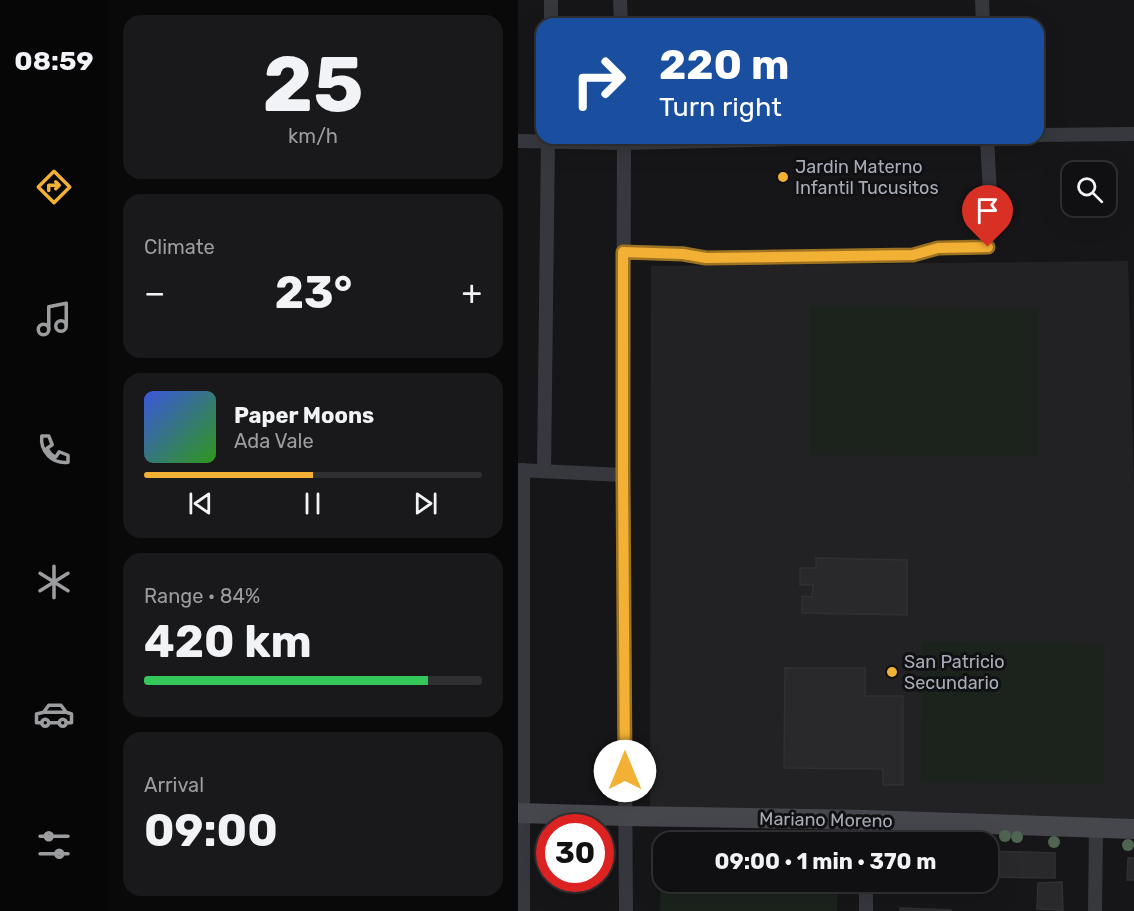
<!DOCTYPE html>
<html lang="en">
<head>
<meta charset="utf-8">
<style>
  :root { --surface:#101012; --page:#19191b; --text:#f1f3f6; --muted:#9c9d9f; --line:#303032; --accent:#f2b134 }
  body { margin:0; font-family:Rubik,sans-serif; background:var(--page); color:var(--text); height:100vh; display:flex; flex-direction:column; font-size:22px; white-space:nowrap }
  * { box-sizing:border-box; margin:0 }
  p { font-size:20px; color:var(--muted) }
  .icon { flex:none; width:33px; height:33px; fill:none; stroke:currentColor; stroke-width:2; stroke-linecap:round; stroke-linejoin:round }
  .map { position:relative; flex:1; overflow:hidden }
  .panel { display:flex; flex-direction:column; gap:15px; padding:15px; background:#09090a; width:410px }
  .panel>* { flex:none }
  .banner { position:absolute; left:18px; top:18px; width:508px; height:126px; border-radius:18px; box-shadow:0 6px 24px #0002,0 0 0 2px var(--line); background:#1a4fa0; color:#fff; overflow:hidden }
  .controls { position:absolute; left:544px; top:162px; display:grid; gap:12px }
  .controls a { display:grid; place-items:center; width:54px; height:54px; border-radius:12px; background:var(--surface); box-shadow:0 6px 24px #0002,0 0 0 2px var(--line); font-size:30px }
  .speed { position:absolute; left:18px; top:814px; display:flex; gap:12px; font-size:30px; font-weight:700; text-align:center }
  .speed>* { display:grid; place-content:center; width:78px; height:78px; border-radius:50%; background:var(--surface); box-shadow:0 6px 24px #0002,0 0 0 2px var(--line); line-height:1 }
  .speed .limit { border:9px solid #d22; background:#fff; color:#111 }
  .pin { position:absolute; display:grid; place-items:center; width:51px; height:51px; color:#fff; margin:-62px -26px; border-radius:50% 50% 50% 0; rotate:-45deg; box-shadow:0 0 6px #0007 }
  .pin .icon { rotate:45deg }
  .me { position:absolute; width:66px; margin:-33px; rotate:0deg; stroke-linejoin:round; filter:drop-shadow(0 0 4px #0008) }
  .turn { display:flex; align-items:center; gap:21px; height:126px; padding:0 24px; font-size:27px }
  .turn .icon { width:78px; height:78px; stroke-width:2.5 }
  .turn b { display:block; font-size:42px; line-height:51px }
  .big { font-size:45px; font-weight:700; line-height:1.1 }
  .panel .tile { flex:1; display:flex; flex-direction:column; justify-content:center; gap:9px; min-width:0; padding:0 21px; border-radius:18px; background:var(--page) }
  .panel .dial { align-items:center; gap:0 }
  .dial b { font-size:78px; line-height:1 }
  .song { display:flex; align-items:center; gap:18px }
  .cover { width:72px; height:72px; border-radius:9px; background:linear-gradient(135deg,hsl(230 70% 55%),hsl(110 70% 35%)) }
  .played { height:6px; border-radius:3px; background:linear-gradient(90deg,var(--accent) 50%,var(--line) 50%) }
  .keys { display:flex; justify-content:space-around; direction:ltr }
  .heat { display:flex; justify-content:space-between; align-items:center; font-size:33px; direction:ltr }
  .charge { height:9px; border-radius:4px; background:linear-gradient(90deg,#34c759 84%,var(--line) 0) }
  .trip { position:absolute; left:135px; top:832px; width:345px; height:60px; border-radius:18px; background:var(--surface); box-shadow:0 6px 24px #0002,0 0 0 2px var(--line); font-weight:700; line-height:60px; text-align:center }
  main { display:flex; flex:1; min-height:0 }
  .dock { display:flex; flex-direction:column; width:108px; justify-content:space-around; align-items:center; background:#060607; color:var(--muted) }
  .dock .icon { width:42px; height:42px }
  .dock .selected { color:var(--accent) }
  .dock b { font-size:27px; color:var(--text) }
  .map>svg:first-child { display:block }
  .built { fill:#222225 }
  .green { fill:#1c231d }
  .building { fill:#29292c; stroke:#303034; stroke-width:1.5 }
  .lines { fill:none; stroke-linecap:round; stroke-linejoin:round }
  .street { stroke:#37383d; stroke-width:14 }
  .secondary { stroke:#45474d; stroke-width:20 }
  .tree { fill:#506452 }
  .route-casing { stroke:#9d7322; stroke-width:15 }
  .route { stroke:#f2b134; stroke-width:10 }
  .poi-dot { fill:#f2b134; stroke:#111113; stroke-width:2 }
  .labels { text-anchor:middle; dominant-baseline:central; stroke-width:6; stroke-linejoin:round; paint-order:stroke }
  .poi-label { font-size:18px; fill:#a8adb8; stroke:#111113; text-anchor:start }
  .street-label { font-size:18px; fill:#a8adb8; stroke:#111113 }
</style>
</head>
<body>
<main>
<nav class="dock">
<b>08:59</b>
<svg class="icon selected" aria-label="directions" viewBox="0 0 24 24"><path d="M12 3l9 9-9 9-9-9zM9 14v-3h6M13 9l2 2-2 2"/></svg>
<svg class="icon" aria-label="music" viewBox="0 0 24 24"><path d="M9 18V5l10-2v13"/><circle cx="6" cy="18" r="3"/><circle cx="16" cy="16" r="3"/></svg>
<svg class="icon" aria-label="phone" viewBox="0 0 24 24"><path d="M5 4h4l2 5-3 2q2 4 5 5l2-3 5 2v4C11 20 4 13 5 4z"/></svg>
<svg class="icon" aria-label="climate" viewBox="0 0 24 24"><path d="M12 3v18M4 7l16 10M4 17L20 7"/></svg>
<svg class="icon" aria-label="car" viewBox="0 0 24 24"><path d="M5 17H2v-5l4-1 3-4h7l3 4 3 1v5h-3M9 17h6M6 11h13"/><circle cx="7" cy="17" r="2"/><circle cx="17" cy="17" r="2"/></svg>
<svg class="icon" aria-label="filters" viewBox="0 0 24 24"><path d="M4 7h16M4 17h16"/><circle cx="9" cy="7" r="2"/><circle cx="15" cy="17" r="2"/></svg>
</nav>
<section class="panel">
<div class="tile dial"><b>25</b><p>km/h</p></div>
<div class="tile"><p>Climate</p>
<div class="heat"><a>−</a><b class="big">23°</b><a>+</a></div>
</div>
<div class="tile">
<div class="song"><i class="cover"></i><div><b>Paper Moons</b><p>Ada Vale</p></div></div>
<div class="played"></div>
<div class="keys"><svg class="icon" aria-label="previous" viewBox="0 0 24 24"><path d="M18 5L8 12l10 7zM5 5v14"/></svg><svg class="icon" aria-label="pause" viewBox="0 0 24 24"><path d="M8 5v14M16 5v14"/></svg><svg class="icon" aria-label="next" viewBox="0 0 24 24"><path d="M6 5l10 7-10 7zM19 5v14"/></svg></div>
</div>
<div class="tile"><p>Range · 84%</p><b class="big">420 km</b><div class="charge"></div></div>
<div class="tile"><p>Arrival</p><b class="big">09:00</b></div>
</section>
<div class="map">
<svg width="617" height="911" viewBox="0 0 617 911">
  <rect width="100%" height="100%" fill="#161618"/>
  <path class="built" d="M 610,261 L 617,527 L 616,829 L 132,817 L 133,266 Z"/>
  <g class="green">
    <path d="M 292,307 L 520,308 L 520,456 L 292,455 Z"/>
    <path d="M 404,642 L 587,644 L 585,784 L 403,782 Z"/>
    <path d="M 143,846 L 145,846 L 146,882 L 320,882 L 319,911 L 142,911 Z"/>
  </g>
  <g class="building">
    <path d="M 298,558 L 389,560 L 389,615 L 284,613 L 284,596 L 294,597 L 295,585 L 282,585 L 282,568 L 298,568 Z"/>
    <path d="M 267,668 L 347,668 L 347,696 L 385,696 L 385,785 L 365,785 L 365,769 L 266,768 Z"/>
    <path d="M 470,851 L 537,853 L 537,878 L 470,877 Z"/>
    <path d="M 610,858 L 617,858 L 617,880 L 609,880 Z"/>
    <path d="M 544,882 L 545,910 L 519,909 L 520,883 Z"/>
    <path d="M 382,908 L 433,910 L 433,911 L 382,911 Z"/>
  </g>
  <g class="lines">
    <g class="street">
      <path d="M 102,0 L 103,24"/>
      <path d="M 464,0 L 465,24"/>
      <path d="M 33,24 L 33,0"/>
      <path d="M 520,135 L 617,134"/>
      <path d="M 106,138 L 105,475 L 108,911"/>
      <path d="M 469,138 L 472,194"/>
      <path d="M 0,141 L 106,143 L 317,138"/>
      <path d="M 105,252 L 165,253 L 187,258 L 395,255 L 420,248 L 470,247"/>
      <path d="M 0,470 L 105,475"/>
      <path d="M 26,471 L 30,138"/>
      <path d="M 348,843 L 348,820"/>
      <path d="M 5,911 L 5,470"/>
      <path d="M 348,911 L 348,882"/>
      <path d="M 577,911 L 578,828"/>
    </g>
    <path class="secondary" d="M 0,813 L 107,816 L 348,820 L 617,829"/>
  </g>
  <g class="tree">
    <circle cx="487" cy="836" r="6"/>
    <circle cx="499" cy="837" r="6"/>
    <circle cx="536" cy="842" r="6"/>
    <circle cx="610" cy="845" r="6"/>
  </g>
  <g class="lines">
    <defs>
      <path id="route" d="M 107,771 L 105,474 L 105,252 L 165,254 L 188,258 L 395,255 L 420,248 L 470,247"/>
    </defs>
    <use href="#route" class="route-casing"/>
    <use href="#route" class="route"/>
  </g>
  <g class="poi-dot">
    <circle cx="265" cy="177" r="6"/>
    <circle cx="374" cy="672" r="6"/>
  </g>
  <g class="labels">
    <g class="poi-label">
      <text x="277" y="167">Jardin Materno<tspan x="277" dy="21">Infantil Tucusitos</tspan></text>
      <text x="386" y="662">San Patricio<tspan x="386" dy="21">Secundario</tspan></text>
    </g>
    <g class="street-label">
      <text transform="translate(308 820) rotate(1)">Mariano Moreno</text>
    </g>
  </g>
</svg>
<div class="controls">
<a><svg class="icon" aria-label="search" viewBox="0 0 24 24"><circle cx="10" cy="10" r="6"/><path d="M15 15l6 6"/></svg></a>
</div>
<div class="speed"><div class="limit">30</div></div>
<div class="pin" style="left:470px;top:247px;background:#d93025"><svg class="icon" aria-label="arrive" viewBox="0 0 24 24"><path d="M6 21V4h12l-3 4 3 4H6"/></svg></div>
<svg class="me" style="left:107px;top:771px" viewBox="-20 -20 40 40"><circle r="19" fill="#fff"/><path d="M0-13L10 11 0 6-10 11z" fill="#f2b134"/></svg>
<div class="trip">09:00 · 1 min · 370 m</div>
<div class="banner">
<div class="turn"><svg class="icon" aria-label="right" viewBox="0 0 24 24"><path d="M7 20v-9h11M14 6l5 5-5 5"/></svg><div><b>220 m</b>Turn right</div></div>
</div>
</div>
</main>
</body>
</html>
